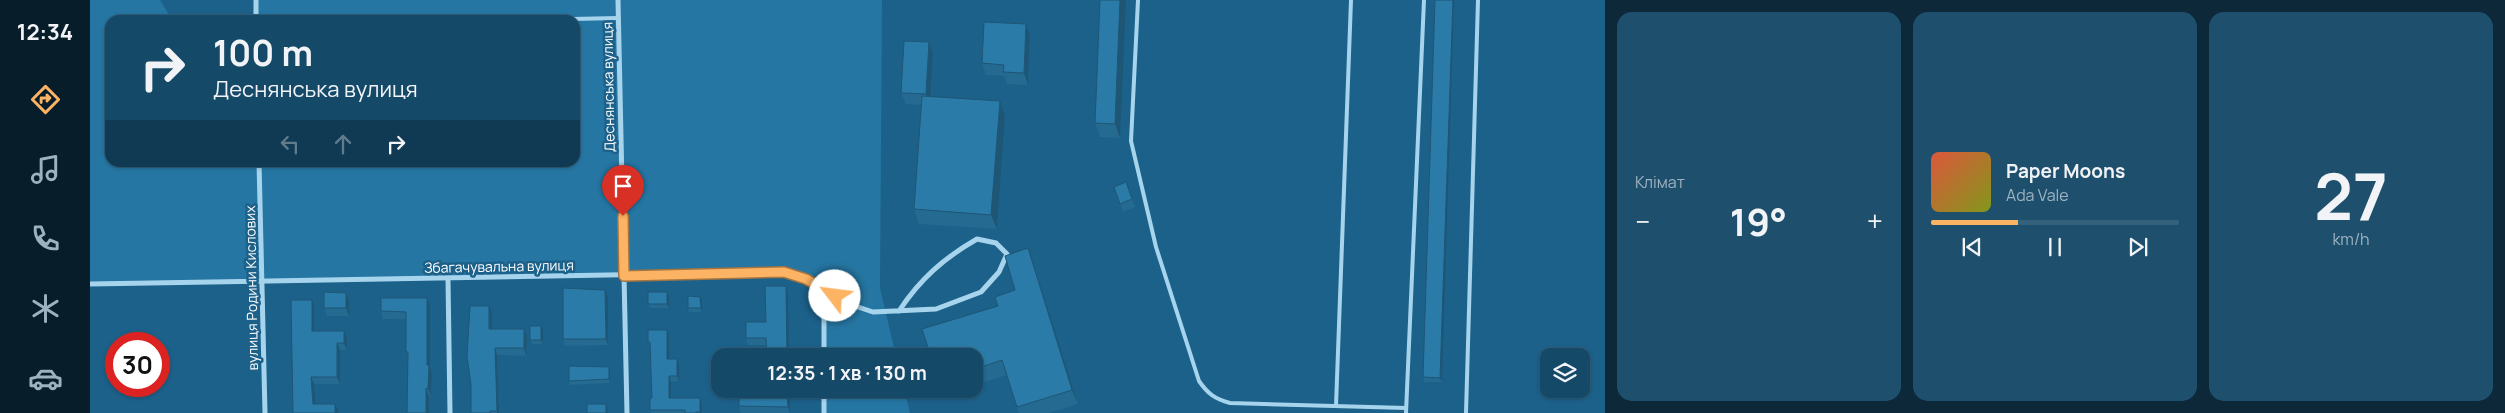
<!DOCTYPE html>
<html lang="uk">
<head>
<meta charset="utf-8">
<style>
  :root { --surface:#154968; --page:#1e506e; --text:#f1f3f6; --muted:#9db2c0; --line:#34617c; --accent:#fdb364 }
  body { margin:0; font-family:Manrope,sans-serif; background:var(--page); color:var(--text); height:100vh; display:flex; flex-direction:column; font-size:19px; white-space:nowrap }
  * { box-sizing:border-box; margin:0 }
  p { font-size:16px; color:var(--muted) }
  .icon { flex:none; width:28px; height:28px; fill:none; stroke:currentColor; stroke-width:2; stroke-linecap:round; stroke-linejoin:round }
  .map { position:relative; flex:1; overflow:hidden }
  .details { display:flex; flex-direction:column; gap:12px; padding:12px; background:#0c2839; width:900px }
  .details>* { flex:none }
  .hud { position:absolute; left:15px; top:15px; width:475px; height:152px; border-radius:15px; box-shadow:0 1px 4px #0004,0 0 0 1px var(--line); background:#154968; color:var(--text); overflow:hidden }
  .controls { position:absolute; left:1450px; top:348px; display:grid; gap:10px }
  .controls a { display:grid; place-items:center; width:50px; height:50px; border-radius:10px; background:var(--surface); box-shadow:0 1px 4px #0004,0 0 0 1px var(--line); font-size:25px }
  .speed { position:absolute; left:15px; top:332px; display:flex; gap:10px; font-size:25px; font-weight:700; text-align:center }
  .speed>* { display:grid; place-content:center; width:65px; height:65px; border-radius:50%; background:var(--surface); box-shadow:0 1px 4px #0004,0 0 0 1px var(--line); line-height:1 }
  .speed .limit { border:8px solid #d22; background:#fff; color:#111 }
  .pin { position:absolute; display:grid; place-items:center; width:42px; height:42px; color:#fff; margin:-51px -21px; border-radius:50% 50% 50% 0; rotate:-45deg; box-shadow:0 0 5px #0007 }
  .pin .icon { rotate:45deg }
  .me { position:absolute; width:55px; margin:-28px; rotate:300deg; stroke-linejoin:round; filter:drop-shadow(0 0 4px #0008) }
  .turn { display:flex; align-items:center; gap:18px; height:105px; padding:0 25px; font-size:22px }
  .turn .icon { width:65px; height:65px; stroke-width:2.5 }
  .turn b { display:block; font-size:35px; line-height:42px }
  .lanes { display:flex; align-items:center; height:48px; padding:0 25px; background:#0003; justify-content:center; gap:25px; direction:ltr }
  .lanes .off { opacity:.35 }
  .big { font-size:38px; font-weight:700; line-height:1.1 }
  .details .tile { flex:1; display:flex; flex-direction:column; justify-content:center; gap:8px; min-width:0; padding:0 18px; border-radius:15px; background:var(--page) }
  .details .dial { align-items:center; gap:0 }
  .dial b { font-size:65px; line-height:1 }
  .song { display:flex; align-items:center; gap:15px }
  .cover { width:60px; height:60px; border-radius:8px; background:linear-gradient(135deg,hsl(10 70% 55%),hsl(70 70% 35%)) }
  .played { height:5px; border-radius:2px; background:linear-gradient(90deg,var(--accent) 35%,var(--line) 35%) }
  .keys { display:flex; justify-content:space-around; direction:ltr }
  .heat { display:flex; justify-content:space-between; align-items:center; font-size:28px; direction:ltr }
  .details .tiles { flex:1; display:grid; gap:12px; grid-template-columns:repeat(3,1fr) }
  .trip { position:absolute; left:621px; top:348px; width:272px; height:50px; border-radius:15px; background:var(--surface); box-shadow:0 1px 4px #0004,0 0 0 1px var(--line); font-weight:700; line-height:50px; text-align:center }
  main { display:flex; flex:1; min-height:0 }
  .tabs { display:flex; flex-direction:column; width:90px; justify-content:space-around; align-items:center; background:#081d2a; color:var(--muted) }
  .tabs .icon { width:35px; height:35px }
  .tabs .on { color:var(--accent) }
  .tabs b { font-size:22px; color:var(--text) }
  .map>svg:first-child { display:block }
  .garden { fill:#2576a3 }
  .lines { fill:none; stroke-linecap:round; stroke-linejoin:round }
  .lane { stroke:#a7d4ed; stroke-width:4 }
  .street { stroke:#a7d4ed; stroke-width:5 }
  .wall { fill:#256a90 }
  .shaded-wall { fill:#1e5676 }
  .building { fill:#2b7ba8; stroke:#1e5676 }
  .route-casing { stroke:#a47441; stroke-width:12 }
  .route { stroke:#fdb364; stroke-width:9 }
  .labels { text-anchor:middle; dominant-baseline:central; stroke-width:5; stroke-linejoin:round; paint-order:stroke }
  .street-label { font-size:14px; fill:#fff; stroke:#1c618a }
</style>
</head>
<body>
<main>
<nav class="tabs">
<b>12:34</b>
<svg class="icon on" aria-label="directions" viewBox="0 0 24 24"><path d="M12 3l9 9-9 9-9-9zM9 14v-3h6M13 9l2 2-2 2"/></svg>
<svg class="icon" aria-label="music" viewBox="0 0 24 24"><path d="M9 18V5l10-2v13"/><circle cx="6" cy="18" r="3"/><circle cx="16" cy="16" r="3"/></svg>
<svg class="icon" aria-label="phone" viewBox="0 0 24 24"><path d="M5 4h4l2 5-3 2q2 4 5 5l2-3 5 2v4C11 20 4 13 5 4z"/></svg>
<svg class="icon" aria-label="climate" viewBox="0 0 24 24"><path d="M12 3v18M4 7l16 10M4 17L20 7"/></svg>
<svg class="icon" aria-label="car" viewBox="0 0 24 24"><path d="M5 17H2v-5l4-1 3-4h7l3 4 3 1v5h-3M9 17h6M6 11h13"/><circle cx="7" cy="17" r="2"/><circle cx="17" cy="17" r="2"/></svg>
</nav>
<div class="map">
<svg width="1515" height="413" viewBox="0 0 1515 413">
  <rect width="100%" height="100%" fill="#1c618a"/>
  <g class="garden">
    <path d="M 0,0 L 70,0 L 82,20 L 20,20 L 20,162 L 485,162 L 485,20 L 166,20 L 166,0 L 792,0 L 790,288 L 806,356 L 734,356 L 734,289 L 694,272 L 0,284 Z"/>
    <path d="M 734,389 L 814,389 L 820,413 L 734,413 Z"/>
  </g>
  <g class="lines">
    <g class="lane">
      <path d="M 1048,0 L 1041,141 L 1066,247 L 1109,381 C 1118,394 1125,399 1140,403 L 1316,408"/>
      <path d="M 436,20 L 528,18"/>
      <path d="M 1246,406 L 1261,0"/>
      <path d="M 1316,413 L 1334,0"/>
      <path d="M 1376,413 L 1388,0"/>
    </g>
    <g class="street">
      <path d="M 166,0 L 166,20"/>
      <path d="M 528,0 L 537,413"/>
      <path d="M 169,162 L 175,413"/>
      <path d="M 358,279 L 360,413"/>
      <path d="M 0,284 L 694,272 L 716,279 L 765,306 L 783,312 L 846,309 L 891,292 L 909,272 L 917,254 L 906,243 L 887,239 C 854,258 830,279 809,311"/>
      <path d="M 734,289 L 734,356"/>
      <path d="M 734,389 L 734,413"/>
    </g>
  </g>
  <g class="wall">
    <path d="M 1010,0 L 1030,138 L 1010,137 L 1005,123 Z"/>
    <path d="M 1345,0 L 1352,382 L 1334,382 L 1333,377 Z"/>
    <path d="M 940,35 L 938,85 L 917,84 L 914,76 L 896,75 L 892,63 Z"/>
    <path d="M 839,42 L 843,54 L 841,96 L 915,116 L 907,229 L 829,224 L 824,209 L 831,105 L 816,104 L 811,93 Z"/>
    <path d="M 1036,182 L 1045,207 L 1033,212 L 1024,187 Z"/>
    <path d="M 943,263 L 988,404 L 959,413 L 929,413 L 917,375 L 885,385 L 885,356 L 908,306 L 925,290 Z"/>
    <path d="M 696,286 L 698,294 L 676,345 L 658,345 L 656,338 L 676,322 Z"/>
    <path d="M 515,290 L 518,297 L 518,345 L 475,346 L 473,339 Z"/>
    <path d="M 577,292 L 579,296 L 579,308 L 560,308 L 558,304 Z"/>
    <path d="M 259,301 L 259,316 L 237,316 L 234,308 Z"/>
    <path d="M 612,301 L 612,312 L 599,312 L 598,308 Z"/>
    <path d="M 340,305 L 340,367 L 342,373 L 341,396 L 339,396 L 318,358 L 316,352 L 316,319 L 293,319 L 291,311 Z"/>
    <path d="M 224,306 L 224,331 L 257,338 L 257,350 L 250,350 L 250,384 L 224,384 L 225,404 L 248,411 L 203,413 Z"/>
    <path d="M 402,313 L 402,329 L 437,337 L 436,356 L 407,355 L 409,413 L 381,413 Z"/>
    <path d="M 451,326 L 453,330 L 453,344 L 442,344 L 440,340 Z"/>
    <path d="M 579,335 L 579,359 L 589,364 L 589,381 L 581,382 L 581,398 L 610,398 L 612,404 L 612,413 L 561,413 L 560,410 L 562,398 L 560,347 L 558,342 Z"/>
    <path d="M 520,371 L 520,383 L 480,385 L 479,381 Z"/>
    <path d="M 677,389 L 700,389 L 700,413 L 651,413 L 649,406 L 677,390 Z"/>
    <path d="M 851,389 L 873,389 L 854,395 Z"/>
  </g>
  <g class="shaded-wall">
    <path d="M 1030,0 L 1036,0 L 1030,138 L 1025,124 Z"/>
    <path d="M 1363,0 L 1364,0 L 1352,382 L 1350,378 Z"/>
    <path d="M 936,24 L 940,35 L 938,85 L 934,73 Z"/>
    <path d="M 839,42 L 843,54 L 840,106 L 836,94 Z"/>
    <path d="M 910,101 L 915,116 L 907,229 L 901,215 Z"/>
    <path d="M 938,248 L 943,263 L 988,404 L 982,390 Z"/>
    <path d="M 696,286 L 698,294 L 699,356 L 697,356 Z"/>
    <path d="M 515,290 L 518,297 L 518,345 L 516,339 Z"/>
    <path d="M 577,292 L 579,296 L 579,308 L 577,304 Z"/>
    <path d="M 256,293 L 259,301 L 259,316 L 256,308 Z"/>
    <path d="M 610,297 L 612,301 L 612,312 L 611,308 Z"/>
    <path d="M 337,298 L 340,305 L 340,367 L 342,373 L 341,396 L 338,389 L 337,365 Z"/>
    <path d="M 222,300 L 224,306 L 224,338 L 222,331 Z"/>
    <path d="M 399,306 L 402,313 L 402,336 L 399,329 Z"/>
    <path d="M 451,326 L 453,330 L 453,344 L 451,340 Z"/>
    <path d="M 434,329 L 437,337 L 436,356 L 434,348 Z"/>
    <path d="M 577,330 L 579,335 L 579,364 L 577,359 Z"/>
    <path d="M 254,331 L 257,338 L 257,350 L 254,343 Z"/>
    <path d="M 247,343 L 250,350 L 250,384 L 247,377 Z"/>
    <path d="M 405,348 L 407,355 L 409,413 L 407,413 L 407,411 Z"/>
    <path d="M 587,359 L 589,364 L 589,381 L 587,376 Z"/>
    <path d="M 519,367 L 520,371 L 520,383 L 519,379 Z"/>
    <path d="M 579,376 L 581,382 L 581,404 L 579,398 Z"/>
    <path d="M 221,377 L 224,384 L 226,411 L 223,404 Z"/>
    <path d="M 336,388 L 339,396 L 339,413 L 336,413 Z"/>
    <path d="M 697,389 L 700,389 L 700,413 L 698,407 Z"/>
    <path d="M 610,398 L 612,404 L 612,413 L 610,413 Z"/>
    <path d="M 245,404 L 248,411 L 248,413 L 245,413 Z"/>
    <path d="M 516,404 L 518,410 L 518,413 L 516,413 Z"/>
  </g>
  <g class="building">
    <path d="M 1010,0 L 1030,0 L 1025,124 L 1005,123 Z"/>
    <path d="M 1345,0 L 1363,0 L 1350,378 L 1333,377 Z"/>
    <path d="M 894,22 L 936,24 L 934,73 L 913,72 L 914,65 L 892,63 Z"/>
    <path d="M 814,41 L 839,42 L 836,94 L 811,93 Z"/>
    <path d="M 832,96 L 910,101 L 901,215 L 824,209 Z"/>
    <path d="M 1036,182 L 1042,199 L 1030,204 L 1024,187 Z"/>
    <path d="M 938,248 L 982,390 L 927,407 L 912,360 L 885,369 L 885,356 L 841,356 L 832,329 L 908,306 L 905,297 L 925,290 L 915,256 Z"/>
    <path d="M 675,286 L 696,286 L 697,356 L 677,356 L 676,338 L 656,338 L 656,322 L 676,322 Z"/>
    <path d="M 473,288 L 515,290 L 516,339 L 473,339 Z"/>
    <path d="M 234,292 L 256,293 L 256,308 L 234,308 Z"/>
    <rect x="558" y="292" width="19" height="12"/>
    <path d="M 598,296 L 610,297 L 611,308 L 598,308 Z"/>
    <path d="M 291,298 L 337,298 L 337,365 L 339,365 L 338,389 L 336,388 L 336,413 L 317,413 L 318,352 L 316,352 L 316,312 L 291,311 Z"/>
    <path d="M 201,300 L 222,300 L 222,331 L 254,331 L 254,343 L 247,343 L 247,377 L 221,377 L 223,404 L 245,404 L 245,413 L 203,413 Z"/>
    <path d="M 380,306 L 399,306 L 399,329 L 434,329 L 434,348 L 405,348 L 407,411 L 400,411 L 400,413 L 381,413 L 381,385 L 377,356 Z"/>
    <rect x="440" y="326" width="11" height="14"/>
    <path d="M 558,330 L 577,330 L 577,359 L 587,359 L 587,376 L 579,376 L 579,398 L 610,398 L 610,412 L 606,412 L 606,413 L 595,413 L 595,410 L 560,410 L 560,398 L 562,398 L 560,342 L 558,342 Z"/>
    <path d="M 479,366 L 519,367 L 519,379 L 479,381 Z"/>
    <path d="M 677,389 L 697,389 L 698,407 L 649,406 L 649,390 L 677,390 Z"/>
    <rect x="497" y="404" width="19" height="9"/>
  </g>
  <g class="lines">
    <defs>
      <path id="route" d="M 533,216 L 534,276 L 694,272 L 716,279 L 745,296"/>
    </defs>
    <use href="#route" class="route-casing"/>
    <use href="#route" class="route"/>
  </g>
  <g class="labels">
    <g class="street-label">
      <text transform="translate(518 87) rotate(-91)">Деснянська вулиця</text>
      <text transform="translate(409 266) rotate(-1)">Збагачувальна вулиця</text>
      <text transform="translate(161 288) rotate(-91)">вулиця Родини Кислових</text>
    </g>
  </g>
</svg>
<div class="controls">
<a><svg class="icon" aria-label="layers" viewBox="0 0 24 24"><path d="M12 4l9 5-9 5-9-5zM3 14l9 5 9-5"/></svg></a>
</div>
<div class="speed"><div class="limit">30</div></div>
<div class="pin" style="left:533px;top:216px;background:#d93025"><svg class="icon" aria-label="arrive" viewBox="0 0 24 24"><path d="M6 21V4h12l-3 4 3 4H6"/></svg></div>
<svg class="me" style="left:745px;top:296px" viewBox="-20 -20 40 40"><circle r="19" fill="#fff"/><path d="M0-13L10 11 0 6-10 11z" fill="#fdb364"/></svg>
<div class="trip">12:35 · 1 хв · 130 m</div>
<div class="hud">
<div class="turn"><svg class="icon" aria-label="right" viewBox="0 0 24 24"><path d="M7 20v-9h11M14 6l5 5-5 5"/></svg><div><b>100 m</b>Деснянська вулиця</div></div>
<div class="lanes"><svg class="icon off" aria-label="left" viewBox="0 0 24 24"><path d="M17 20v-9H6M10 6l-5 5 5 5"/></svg><svg class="icon off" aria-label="ahead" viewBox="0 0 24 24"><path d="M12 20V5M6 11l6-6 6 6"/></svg><svg class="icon" aria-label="right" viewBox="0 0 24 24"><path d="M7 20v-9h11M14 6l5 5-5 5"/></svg></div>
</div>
</div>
<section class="details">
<div class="tiles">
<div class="tile"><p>Клімат</p>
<div class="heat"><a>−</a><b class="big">19°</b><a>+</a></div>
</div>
<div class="tile">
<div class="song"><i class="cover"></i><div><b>Paper Moons</b><p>Ada Vale</p></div></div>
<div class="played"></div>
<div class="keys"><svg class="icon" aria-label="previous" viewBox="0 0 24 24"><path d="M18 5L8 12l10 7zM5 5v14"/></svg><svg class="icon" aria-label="pause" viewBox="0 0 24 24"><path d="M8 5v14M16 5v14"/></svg><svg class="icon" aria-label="next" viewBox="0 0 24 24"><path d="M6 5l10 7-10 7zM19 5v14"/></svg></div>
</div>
<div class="tile dial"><b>27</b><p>km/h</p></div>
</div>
</section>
</main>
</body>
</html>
